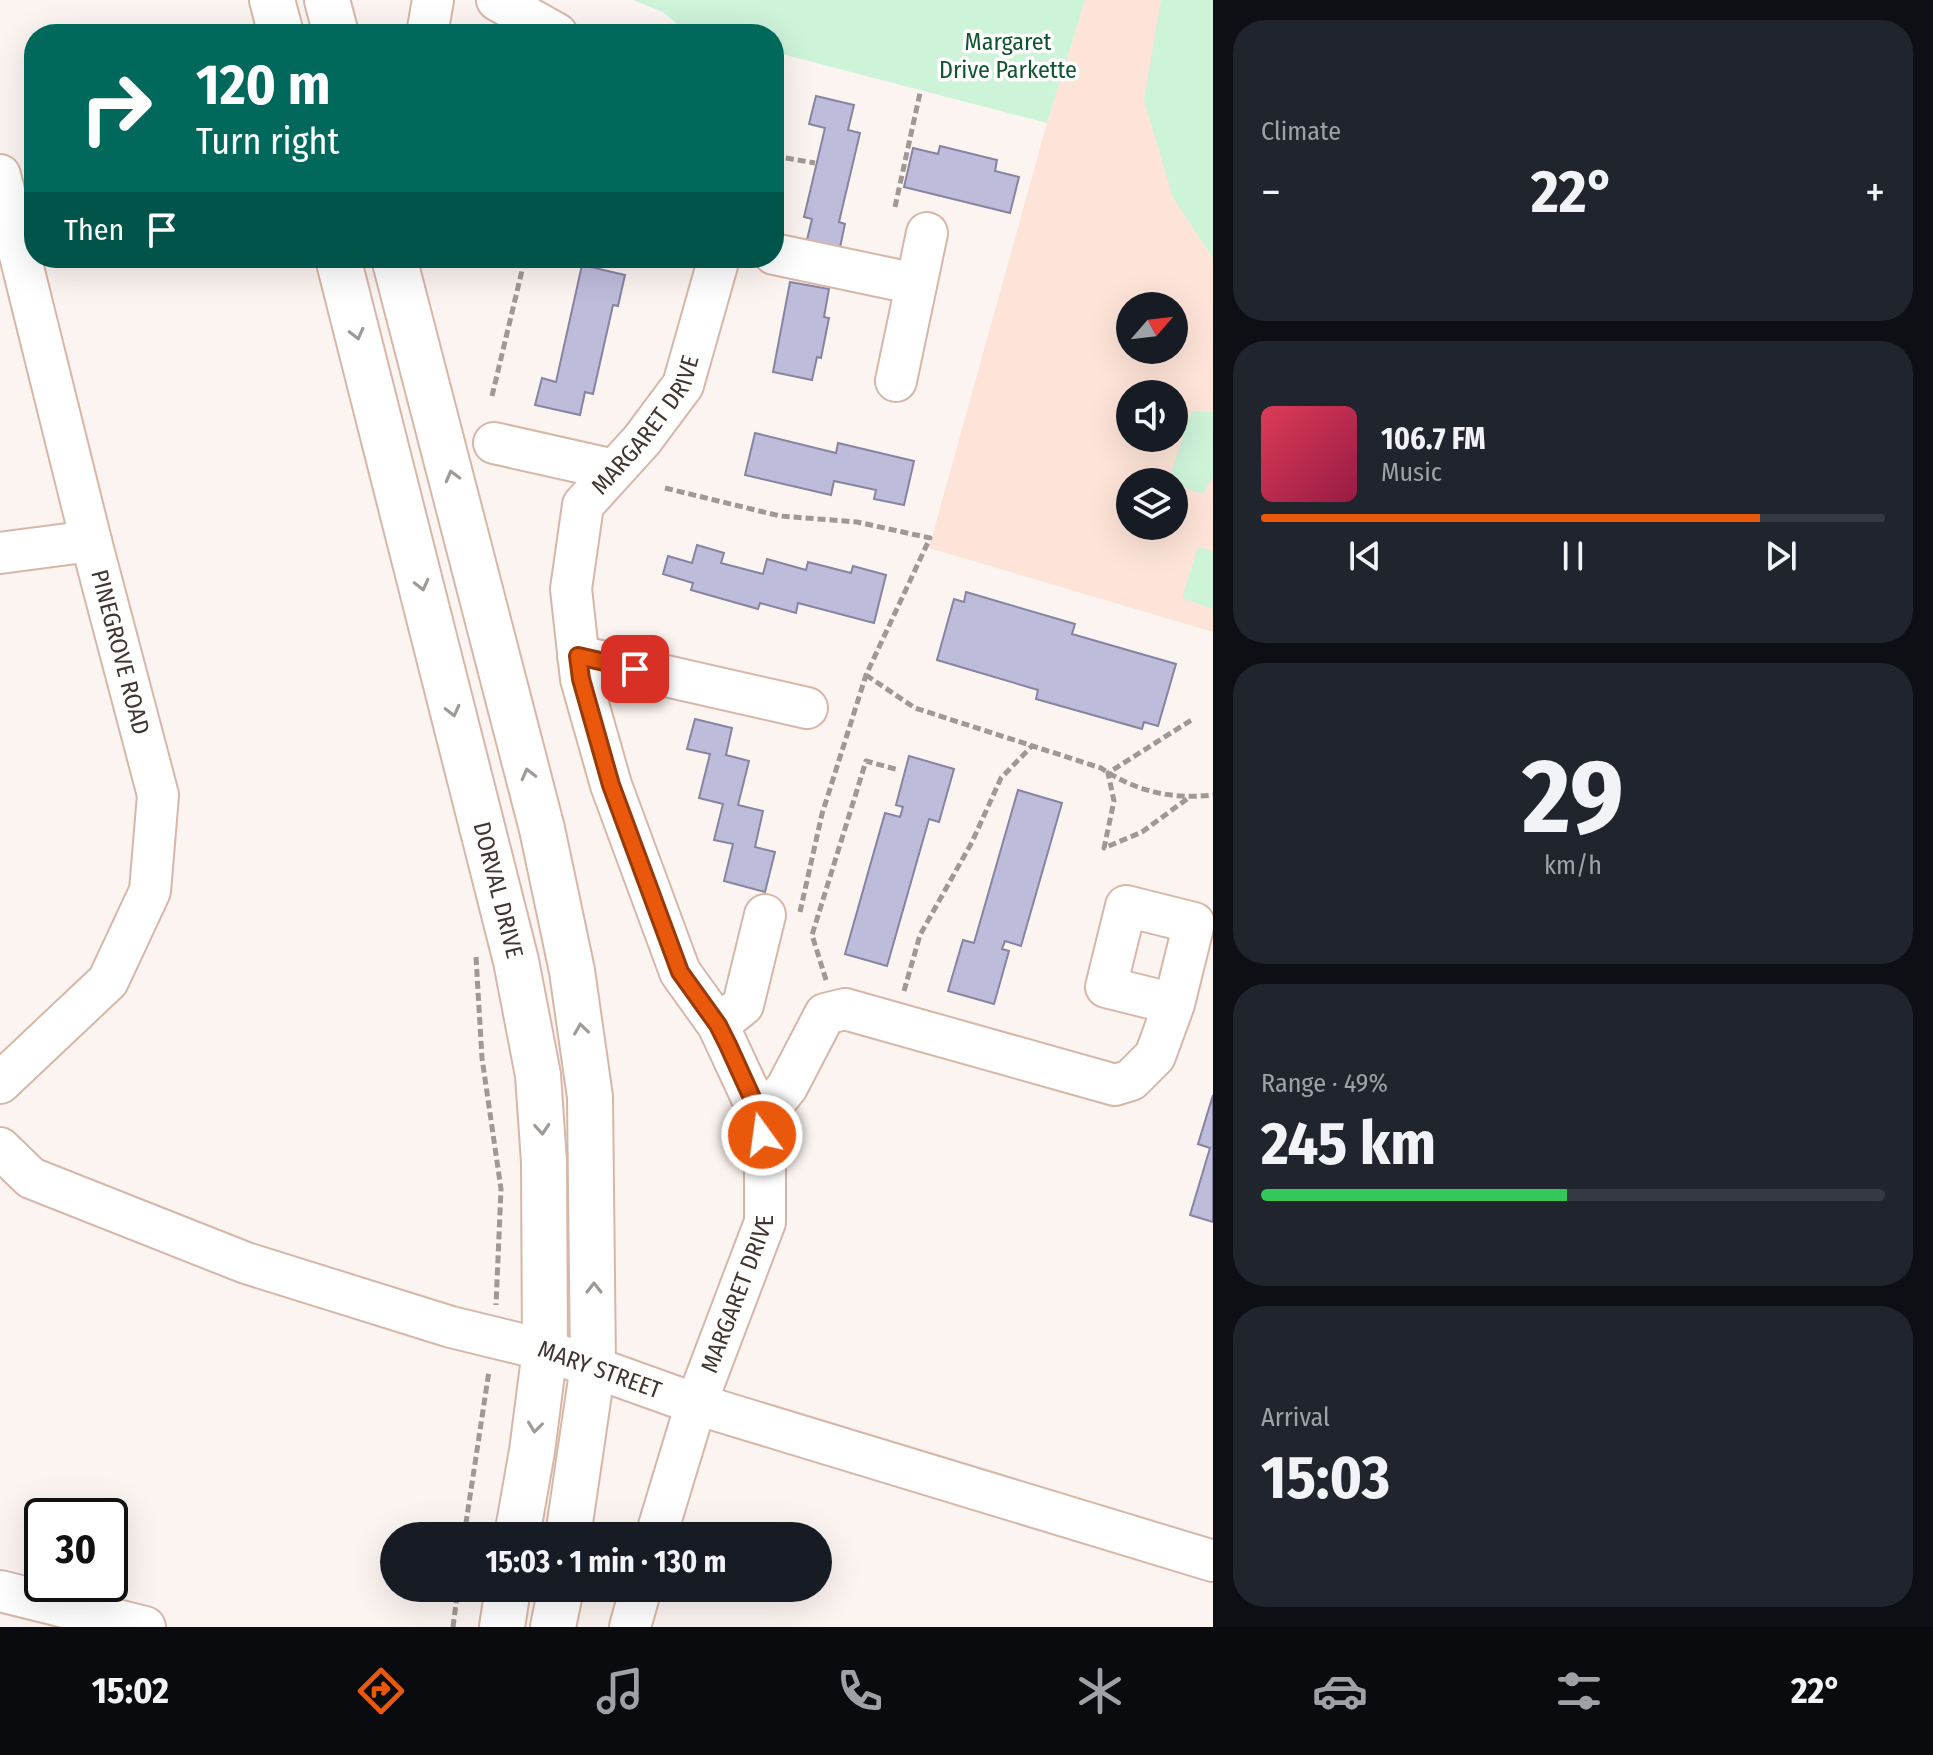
<!DOCTYPE html>
<html lang="en">
<head>
<meta charset="utf-8">
<style>
  :root { --surface:#171b24; --page:#20242c; --text:#f1f3f6; --muted:#9ea1a6; --line:#363941; --accent:#ea580c }
  body { margin:0; font-family:"Fira Sans Condensed",sans-serif; background:var(--page); color:var(--text); height:100vh; display:flex; flex-direction:column; font-size:30px; white-space:nowrap }
  * { box-sizing:border-box; margin:0 }
  p { font-size:26px; color:var(--muted) }
  .icon { flex:none; width:44px; height:44px; fill:none; stroke:currentColor; stroke-width:2; stroke-linecap:round; stroke-linejoin:round }
  .map { position:relative; flex:1; overflow:hidden }
  .drawer { display:flex; flex-direction:column; gap:20px; padding:20px; background:#0d0f14; width:720px }
  .drawer>* { flex:none }
  .banner { position:absolute; left:24px; top:24px; width:760px; height:244px; border-radius:32px; box-shadow:0 8px 32px #0002; background:#00695c; color:#fff; overflow:hidden }
  .needle { width:52px; rotate:62deg }
  .controls { position:absolute; left:1116px; top:292px; display:grid; gap:16px }
  .controls a { display:grid; place-items:center; width:72px; height:72px; border-radius:50%; background:var(--surface); box-shadow:0 8px 32px #0002; font-size:40px }
  .speed { position:absolute; left:24px; top:1498px; display:flex; gap:16px; font-size:40px; font-weight:700; text-align:center }
  .speed>* { display:grid; place-content:center; width:104px; height:104px; border-radius:50%; background:var(--surface); box-shadow:0 8px 32px #0002; line-height:1 }
  .speed .limit { border:4px solid #111; border-radius:12px; background:#fff; color:#111 }
  .pin { position:absolute; display:grid; place-items:center; width:68px; height:68px; color:#fff; margin:-34px; border-radius:16px; box-shadow:0 4px 12px #0006 }
  .me { position:absolute; width:88px; margin:-44px; rotate:346deg; stroke-linejoin:round; filter:drop-shadow(0 0 6px #0008) }
  .turn { display:flex; align-items:center; gap:28px; height:168px; padding:0 40px; font-size:36px }
  .turn .icon { width:104px; height:104px; stroke-width:2.5 }
  .turn b { display:block; font-size:56px; line-height:68px }
  .then { display:flex; align-items:center; height:76px; padding:0 40px; background:#0003; gap:16px; font-size:30px }
  .big { font-size:60px; font-weight:700; line-height:1.1 }
  .drawer .card { flex:1; display:flex; flex-direction:column; justify-content:center; gap:12px; min-width:0; padding:0 28px; border-radius:32px; background:var(--page) }
  .drawer .dial { align-items:center; gap:0 }
  .dial b { font-size:104px; line-height:1 }
  .song { display:flex; align-items:center; gap:24px }
  .cover { width:96px; height:96px; border-radius:12px; background:linear-gradient(135deg,hsl(350 70% 55%),hsl(340 70% 35%)) }
  .played { height:8px; border-radius:4px; background:linear-gradient(90deg,var(--accent) 80%,var(--line) 80%) }
  .keys { display:flex; justify-content:space-around; direction:ltr }
  .heat { display:flex; justify-content:space-between; align-items:center; font-size:44px; direction:ltr }
  .charge { height:12px; border-radius:6px; background:linear-gradient(90deg,#34c759 49%,var(--line) 0) }
  .trip { position:absolute; left:380px; top:1522px; width:452px; height:80px; border-radius:40px; background:var(--surface); box-shadow:0 8px 32px #0002; font-weight:700; line-height:80px; text-align:center }
  .dock { display:flex; height:128px; justify-content:space-around; align-items:center; background:#090b0e; color:var(--muted) }
  .dock .icon { width:56px; height:56px }
  .dock .selected { color:var(--accent) }
  .dock b { font-size:36px; color:var(--text) }
  main { display:flex; flex:1; min-height:0 }
  .map>svg:first-child { display:block }
  .built { fill:#fee4d8; fill-rule:evenodd }
  .green { fill:#cdf3d9 }
  .building { fill:#bebcdb; stroke:#8684a1; stroke-width:2 }
  .lines { fill:none; stroke-linecap:round; stroke-linejoin:round }
  .minor-casing { stroke:#d8b6a7; stroke-width:44 }
  .major-casing { stroke:#d8b6a7; stroke-width:48 }
  .path { stroke:#a29893; stroke-width:5; stroke-dasharray:8 4; stroke-linecap:butt }
  .minor { stroke:#fff; stroke-width:40 }
  .major { stroke:#fff; stroke-width:44 }
  .oneway { stroke:#a09a97 }
  .route-casing { stroke:#983908; stroke-width:20 }
  .route { stroke:#ea580c; stroke-width:14 }
  .labels { text-anchor:middle; dominant-baseline:central; stroke-width:7; stroke-linejoin:round; paint-order:stroke }
  .park-label { font-size:24px; fill:#0f5531; stroke:#fff }
  .street-label { font-size:24px; fill:#42352f; stroke:#fff }
</style>
</head>
<body>
<main>
<div class="map">
<svg width="1213" height="1627" viewBox="0 0 1213 1627">
  <rect width="100%" height="100%" fill="#fbf4f1"/>
  <path class="built" d="M 1085,0 L 1213,0 L 1213,632 L 929,548 L 1047,123 ZM 1130,306 L 1174,306 L 1174,350 L 1130,350 ZM 1130,394 L 1174,394 L 1174,438 L 1130,438 ZM 1130,482 L 1174,482 L 1174,526 L 1130,526 Z"/>
  <g class="green">
    <path d="M 633,0 L 1085,0 L 1047,123 L 774,52 L 774,34 L 689,34 L 663,12 Z"/>
    <path d="M 1161,0 L 1213,0 L 1213,258 L 1173,198 L 1144,100 Z"/>
    <path d="M 1191,411 L 1213,412 L 1213,477 L 1203,494 L 1168,482 Z"/>
    <path d="M 1198,547 L 1213,551 L 1213,609 L 1182,598 Z"/>
  </g>
  <g class="building">
    <path d="M 816,96 L 854,105 L 848,130 L 860,133 L 839,222 L 845,224 L 839,252 L 806,244 L 812,219 L 804,217 L 825,128 L 809,124 Z"/>
    <path d="M 940,146 L 997,160 L 995,171 L 1019,177 L 1010,213 L 904,187 L 913,148 L 938,154 Z"/>
    <path d="M 582,265 L 625,275 L 618,306 L 613,305 L 593,394 L 585,392 L 580,415 L 535,405 L 542,378 L 556,382 Z"/>
    <path d="M 790,282 L 829,289 L 824,317 L 829,318 L 821,358 L 817,357 L 812,380 L 773,372 Z"/>
    <path d="M 755,433 L 836,453 L 838,443 L 914,461 L 904,505 L 874,499 L 876,490 L 834,481 L 831,495 L 745,475 Z"/>
    <path d="M 697,545 L 724,553 L 721,563 L 763,574 L 767,559 L 806,570 L 808,562 L 851,573 L 853,566 L 886,575 L 874,623 L 798,603 L 796,613 L 760,603 L 758,609 L 691,590 L 693,583 L 663,574 L 668,556 L 692,563 Z"/>
    <path d="M 966,592 L 1075,624 L 1072,634 L 1176,664 L 1158,726 L 1144,722 L 1142,729 L 1036,699 L 1038,690 L 937,660 L 954,599 L 964,602 Z"/>
    <path d="M 695,719 L 732,728 L 726,755 L 749,761 L 738,805 L 763,811 L 755,847 L 775,852 L 765,892 L 724,881 L 733,844 L 714,840 L 723,804 L 699,798 L 710,754 L 687,749 Z"/>
    <path d="M 909,756 L 954,769 L 939,822 L 929,819 L 887,966 L 845,954 L 885,813 L 900,817 L 903,807 L 896,805 Z"/>
    <path d="M 1018,790 L 1062,803 L 1021,946 L 1005,941 L 1002,949 L 1009,951 L 994,1004 L 948,991 L 963,940 L 974,943 Z"/>
    <path d="M 1213,1095 L 1213,1222 L 1190,1215 L 1210,1148 L 1198,1144 Z"/>
  </g>
  <g class="lines">
    <defs>
      <g id="minor">
        <path d="M 497,0 L 557,34"/>
        <path d="M 427,34 L 433,0"/>
        <path id="s1" d="M 0,175 L 91,541 L 158,795 L 150,891 L 108,981 L 0,1083"/>
        <path d="M 774,254 L 916,284"/>
        <path d="M 896,381 L 927,233"/>
        <path d="M 494,443 L 614,470"/>
        <path d="M 0,553 L 91,541"/>
        <path d="M 578,656 L 807,708"/>
        <path d="M 718,1025 L 743,1005 L 765,915"/>
        <path d="M 758,1111 L 771,1107 L 787,1087 L 825,1014 L 845,1009 L 1115,1085 L 1131,1080 L 1155,1056 L 1174,1004 L 1194,923 L 1126,906 L 1106,987 L 1174,1004"/>
        <path id="s2" d="M 0,1148 L 31,1178 L 246,1263 L 451,1327 L 545,1350 L 696,1404 L 1213,1561"/>
        <path id="s3" d="M 656,1536 L 696,1404 L 765,1222 L 765,1159 L 758,1111 L 718,1025 L 680,972 L 611,785 L 581,679 L 571,589 L 583,505 L 642,440 L 683,385 L 719,258"/>
        <path d="M 0,1591 L 145,1627"/>
        <path d="M 630,1627 L 641,1588"/>
      </g>
      <g id="major">
        <path d="M 272,0 L 281,34"/>
        <path d="M 327,0 L 336,34"/>
        <path id="s4" d="M 338,258 L 516,961 L 538,1075 L 544,1162 L 545,1350 L 532,1451 L 517,1536"/>
        <path d="M 394,258 L 542,829 L 572,971 L 590,1097 L 593,1366 L 568,1536"/>
        <path d="M 502,1627 L 508,1588"/>
        <path d="M 553,1627 L 561,1588"/>
      </g>
    </defs>
    <use href="#minor" class="minor-casing"/>
    <use href="#major" class="major-casing"/>
    <g class="path">
      <path d="M 774,156 L 815,163"/>
      <path d="M 895,207 L 920,93"/>
      <path d="M 492,396 L 525,258"/>
      <path d="M 665,488 L 780,516 L 857,522 L 930,538 L 866,675 L 822,814 L 800,912"/>
      <path d="M 866,675 L 915,708 L 1101,768 C 1135,791 1172,800 1213,795"/>
      <path d="M 1187,799 L 1142,832 L 1104,848 L 1114,801 L 1108,773 L 1193,719"/>
      <path d="M 476,957 L 482,1058 L 501,1189 L 496,1305"/>
      <path d="M 826,980 L 812,935 L 866,761 L 899,770"/>
      <path d="M 904,991 L 920,935 L 972,842 L 1001,778 L 1032,746"/>
      <path d="M 464,1536 L 489,1371"/>
      <path d="M 453,1627 L 458,1588"/>
    </g>
    <use href="#minor" class="minor"/>
    <use href="#major" class="major"/>
  </g>
  <defs><path id="oneway-chevron" d="M-2-3.5L2.5 0L-2 3.5" fill="none" stroke-width="1.6" stroke-linecap="round" stroke-linejoin="round" transform="scale(2)"/></defs>
  <g class="oneway">
    <use href="#oneway-chevron" transform="translate(357 334) rotate(76)"/>
    <use href="#oneway-chevron" transform="translate(452 476) rotate(-105)"/>
    <use href="#oneway-chevron" transform="translate(422 585) rotate(76)"/>
    <use href="#oneway-chevron" transform="translate(453 711) rotate(76)"/>
    <use href="#oneway-chevron" transform="translate(528 774) rotate(-104)"/>
    <use href="#oneway-chevron" transform="translate(581 1029) rotate(-98)"/>
    <use href="#oneway-chevron" transform="translate(542 1129) rotate(86)"/>
    <use href="#oneway-chevron" transform="translate(594 1288) rotate(-90)"/>
    <use href="#oneway-chevron" transform="translate(535 1427) rotate(97)"/>
  </g>
  <g class="lines">
    <defs>
      <path id="route" d="M 635,669 L 578,656 L 581,679 L 611,785 L 680,972 L 718,1025 L 728,1045 L 758,1111 L 762,1135"/>
    </defs>
    <use href="#route" class="route-casing"/>
    <use href="#route" class="route"/>
  </g>
  <g class="labels">
    <g class="park-label">
      <text x="1008" y="42">Margaret<tspan x="1008" dy="28">Drive Parkette</tspan></text>
    </g>
    <g class="street-label">
      <text stroke="none"><textPath href="#s3" startOffset="1192">MARGARET DRIVE</textPath></text>
      <text stroke="none"><textPath href="#s1" startOffset="492">PINEGROVE ROAD</textPath></text>
      <text stroke="none"><textPath href="#s4" startOffset="652">DORVAL DRIVE</textPath></text>
      <text stroke="none"><textPath href="#s3" startOffset="256">MARGARET DRIVE</textPath></text>
      <text stroke="none"><textPath href="#s2" startOffset="644">MARY STREET</textPath></text>
    </g>
  </g>
</svg>
<div class="controls">
<a><svg class="needle" viewBox="-14 -14 28 28"><path d="M0-13l5 13h-10z" fill="#e53935"/><path d="M0 13l5-13h-10z" fill="#9ea1a6"/></svg></a>
<a><svg class="icon" aria-label="sound" viewBox="0 0 24 24"><path d="M4 9h4l5-4v14l-5-4H4zM17 9q2 3 0 6"/></svg></a>
<a><svg class="icon" aria-label="layers" viewBox="0 0 24 24"><path d="M12 4l9 5-9 5-9-5zM3 14l9 5 9-5"/></svg></a>
</div>
<div class="speed"><div class="limit">30</div></div>
<div class="pin" style="left:635px;top:669px;background:#d93025"><svg class="icon" aria-label="arrive" viewBox="0 0 24 24"><path d="M6 21V4h12l-3 4 3 4H6"/></svg></div>
<svg class="me" style="left:762px;top:1135px" viewBox="-20 -20 40 40"><circle r="17" fill="#ea580c" stroke="#fff" stroke-width="3"/><path d="M0-11L8 9 0 5-8 9z" fill="#fff"/></svg>
<div class="trip">15:03 · 1 min · 130 m</div>
<div class="banner">
<div class="turn"><svg class="icon" aria-label="right" viewBox="0 0 24 24"><path d="M7 20v-9h11M14 6l5 5-5 5"/></svg><div><b>120 m</b>Turn right</div></div>
<div class="then">Then<svg class="icon" aria-label="arrive" viewBox="0 0 24 24"><path d="M6 21V4h12l-3 4 3 4H6"/></svg></div>
</div>
</div>
<section class="drawer">
<div class="card"><p>Climate</p>
<div class="heat"><a>−</a><b class="big">22°</b><a>+</a></div>
</div>
<div class="card">
<div class="song"><i class="cover"></i><div><b>106.7 FM</b><p>Music</p></div></div>
<div class="played"></div>
<div class="keys"><svg class="icon" aria-label="previous" viewBox="0 0 24 24"><path d="M18 5L8 12l10 7zM5 5v14"/></svg><svg class="icon" aria-label="pause" viewBox="0 0 24 24"><path d="M8 5v14M16 5v14"/></svg><svg class="icon" aria-label="next" viewBox="0 0 24 24"><path d="M6 5l10 7-10 7zM19 5v14"/></svg></div>
</div>
<div class="card dial"><b>29</b><p>km/h</p></div>
<div class="card"><p>Range · 49%</p><b class="big">245 km</b><div class="charge"></div></div>
<div class="card"><p>Arrival</p><b class="big">15:03</b></div>
</section>
</main>
<nav class="dock">
<b>15:02</b>
<svg class="icon selected" aria-label="directions" viewBox="0 0 24 24"><path d="M12 3l9 9-9 9-9-9zM9 14v-3h6M13 9l2 2-2 2"/></svg>
<svg class="icon" aria-label="music" viewBox="0 0 24 24"><path d="M9 18V5l10-2v13"/><circle cx="6" cy="18" r="3"/><circle cx="16" cy="16" r="3"/></svg>
<svg class="icon" aria-label="phone" viewBox="0 0 24 24"><path d="M5 4h4l2 5-3 2q2 4 5 5l2-3 5 2v4C11 20 4 13 5 4z"/></svg>
<svg class="icon" aria-label="climate" viewBox="0 0 24 24"><path d="M12 3v18M4 7l16 10M4 17L20 7"/></svg>
<svg class="icon" aria-label="car" viewBox="0 0 24 24"><path d="M5 17H2v-5l4-1 3-4h7l3 4 3 1v5h-3M9 17h6M6 11h13"/><circle cx="7" cy="17" r="2"/><circle cx="17" cy="17" r="2"/></svg>
<svg class="icon" aria-label="filters" viewBox="0 0 24 24"><path d="M4 7h16M4 17h16"/><circle cx="9" cy="7" r="2"/><circle cx="15" cy="17" r="2"/></svg>
<b>22°</b>
</nav>
</body>
</html>
